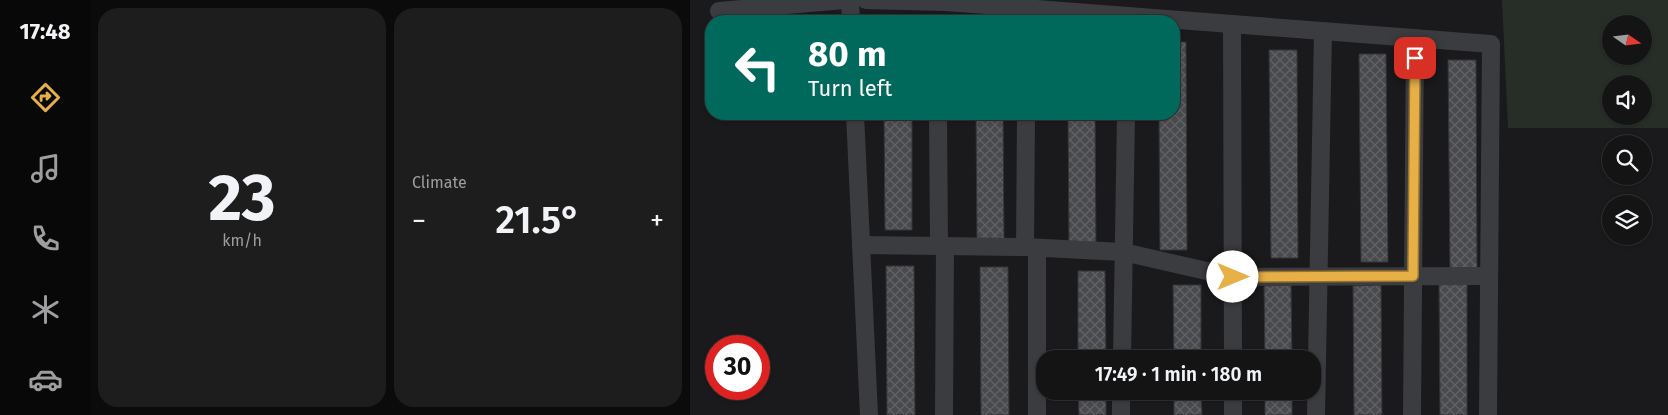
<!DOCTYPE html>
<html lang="en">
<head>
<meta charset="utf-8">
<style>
  :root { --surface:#141415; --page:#1d1d1e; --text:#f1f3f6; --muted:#9d9ea0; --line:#333334; --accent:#e7b046 }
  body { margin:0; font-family:"Fira Sans",sans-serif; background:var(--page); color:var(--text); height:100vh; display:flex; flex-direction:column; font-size:19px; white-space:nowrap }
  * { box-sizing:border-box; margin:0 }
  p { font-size:16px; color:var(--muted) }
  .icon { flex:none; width:28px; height:28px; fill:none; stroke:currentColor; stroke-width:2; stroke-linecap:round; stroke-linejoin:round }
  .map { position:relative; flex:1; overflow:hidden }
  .side { display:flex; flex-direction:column; gap:8px; padding:8px; background:#0b0b0c; width:600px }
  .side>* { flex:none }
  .hud { position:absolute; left:15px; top:15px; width:475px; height:105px; border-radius:20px; box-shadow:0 1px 4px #0004,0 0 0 1px var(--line); background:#00695c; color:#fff; overflow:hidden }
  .needle { width:32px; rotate:104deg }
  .controls { position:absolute; left:912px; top:15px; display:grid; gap:10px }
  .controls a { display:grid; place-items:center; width:50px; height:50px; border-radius:50%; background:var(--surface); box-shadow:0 1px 4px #0004,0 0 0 1px var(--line); font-size:25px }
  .speed { position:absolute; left:15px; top:335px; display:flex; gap:10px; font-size:25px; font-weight:700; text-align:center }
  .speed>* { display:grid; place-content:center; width:65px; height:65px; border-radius:50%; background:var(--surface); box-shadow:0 1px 4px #0004,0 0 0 1px var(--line); line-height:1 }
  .speed .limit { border:8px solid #d22; background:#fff; color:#111 }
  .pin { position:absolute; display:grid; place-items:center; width:42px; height:42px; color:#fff; margin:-21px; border-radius:10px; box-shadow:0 2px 8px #0006 }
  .me { position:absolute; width:55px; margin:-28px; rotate:90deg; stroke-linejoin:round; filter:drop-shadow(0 0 4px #0008) }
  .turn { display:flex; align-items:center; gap:18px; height:105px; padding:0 20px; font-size:22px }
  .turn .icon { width:65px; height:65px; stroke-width:2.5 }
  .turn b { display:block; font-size:35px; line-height:42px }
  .big { font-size:38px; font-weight:600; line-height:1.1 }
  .side .card { flex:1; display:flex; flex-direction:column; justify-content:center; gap:8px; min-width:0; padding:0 18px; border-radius:20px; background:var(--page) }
  .side .dial { align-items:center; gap:0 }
  .dial b { font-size:65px; line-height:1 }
  .heat { display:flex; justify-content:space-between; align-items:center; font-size:28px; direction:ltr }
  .side .tiles { flex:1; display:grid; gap:8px; grid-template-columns:repeat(2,1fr) }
  .trip { position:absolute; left:346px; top:350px; width:285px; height:50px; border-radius:20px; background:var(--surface); box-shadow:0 1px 4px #0004,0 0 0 1px var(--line); font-weight:600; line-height:50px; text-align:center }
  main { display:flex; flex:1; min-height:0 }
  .dock { display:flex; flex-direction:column; width:90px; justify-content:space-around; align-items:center; background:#080808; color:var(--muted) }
  .dock .icon { width:35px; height:35px }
  .dock .selected { color:var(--accent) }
  .dock b { font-size:22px; color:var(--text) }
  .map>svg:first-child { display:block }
  .green { fill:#262e27; fill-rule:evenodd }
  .building { fill:url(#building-cross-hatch); stroke:#343437 }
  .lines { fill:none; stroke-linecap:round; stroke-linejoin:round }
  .minor { stroke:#3b3c40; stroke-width:18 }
  .route-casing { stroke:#96722e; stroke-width:12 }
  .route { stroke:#e7b046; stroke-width:9 }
</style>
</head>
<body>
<main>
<nav class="dock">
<b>17:48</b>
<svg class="icon selected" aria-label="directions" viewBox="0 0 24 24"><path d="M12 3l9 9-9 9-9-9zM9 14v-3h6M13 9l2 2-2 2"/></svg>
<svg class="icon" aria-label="music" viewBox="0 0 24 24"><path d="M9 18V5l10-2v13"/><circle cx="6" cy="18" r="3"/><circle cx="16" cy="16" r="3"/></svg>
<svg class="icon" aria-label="phone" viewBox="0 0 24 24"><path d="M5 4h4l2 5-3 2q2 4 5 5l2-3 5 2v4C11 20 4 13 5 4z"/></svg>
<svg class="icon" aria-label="climate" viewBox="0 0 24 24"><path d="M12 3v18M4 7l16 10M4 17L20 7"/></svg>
<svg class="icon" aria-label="car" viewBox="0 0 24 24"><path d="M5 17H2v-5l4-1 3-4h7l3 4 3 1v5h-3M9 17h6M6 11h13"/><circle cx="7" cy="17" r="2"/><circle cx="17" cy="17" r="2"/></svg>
</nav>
<section class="side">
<div class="tiles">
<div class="card dial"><b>23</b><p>km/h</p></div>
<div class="card"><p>Climate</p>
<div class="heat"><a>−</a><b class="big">21.5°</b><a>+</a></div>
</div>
</div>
</section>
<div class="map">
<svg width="978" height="415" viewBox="0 0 978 415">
  <defs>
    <pattern id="building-cross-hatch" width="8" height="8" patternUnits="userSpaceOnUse" patternTransform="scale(1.25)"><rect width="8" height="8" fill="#494a4e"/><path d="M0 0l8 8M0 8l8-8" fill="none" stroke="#616265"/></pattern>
  </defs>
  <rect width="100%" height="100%" fill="#1a1a1c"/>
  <path class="green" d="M 812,0 L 978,0 L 978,128 L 818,128 ZM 921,24 L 954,24 L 954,56 L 921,56 ZM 921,84 L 954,84 L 954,116 L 921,116 Z"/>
  <g class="building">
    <path d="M 484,42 L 496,42 L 497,250 L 470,250 L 469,114 L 484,114 Z"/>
    <path d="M 579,50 L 607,50 L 608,258 L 581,258 Z"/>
    <path d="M 669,54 L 696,54 L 698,262 L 671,262 Z"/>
    <path d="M 758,60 L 786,60 L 787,268 L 760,268 Z"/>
    <path d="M 194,114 L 222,114 L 222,230 L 195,230 Z"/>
    <path d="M 286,114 L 313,114 L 314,240 L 287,240 Z"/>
    <path d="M 378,114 L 405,114 L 406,245 L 379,245 Z"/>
    <path d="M 196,266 L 224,266 L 225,415 L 197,415 Z"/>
    <path d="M 290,267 L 318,267 L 319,415 L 291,415 Z"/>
    <path d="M 388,271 L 415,271 L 416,359 L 388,359 Z"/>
    <path d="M 749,284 L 777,284 L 777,415 L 750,415 Z"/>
    <path d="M 483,285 L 511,285 L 511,359 L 484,359 Z"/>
    <path d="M 601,285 L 602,359 L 575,359 L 574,286 Z"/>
    <path d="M 691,285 L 692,415 L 664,415 L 663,286 Z"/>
    <path d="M 388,391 L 416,391 L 416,415 L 389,415 Z"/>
    <path d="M 484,391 L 511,391 L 512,415 L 484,415 Z"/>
    <rect x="575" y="391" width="27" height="24"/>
  </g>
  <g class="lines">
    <g class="minor">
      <path d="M 160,0 L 161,21"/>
      <path d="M 176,0 L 256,2 L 801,44 L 798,415"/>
      <path d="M 29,11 L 154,0"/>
      <path d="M 542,24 L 543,359"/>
      <path d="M 165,114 L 179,415"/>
      <path d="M 248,114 L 249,246"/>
      <path d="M 171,245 L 335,247 L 336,114"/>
      <path d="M 335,247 L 433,252 L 543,277 L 799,276"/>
      <path d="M 432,359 L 436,114"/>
      <path d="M 543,391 L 543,415"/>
      <path d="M 254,415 L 255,246"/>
      <path d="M 347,415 L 347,248"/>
      <path d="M 431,415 L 431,391"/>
      <path d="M 626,415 L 633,31"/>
      <path d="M 722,415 L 725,38"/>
    </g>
  </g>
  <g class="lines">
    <defs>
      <path id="route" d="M 543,277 L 723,276 L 725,58"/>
    </defs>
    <use href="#route" class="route-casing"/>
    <use href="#route" class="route"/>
  </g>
</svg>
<div class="controls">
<a><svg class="needle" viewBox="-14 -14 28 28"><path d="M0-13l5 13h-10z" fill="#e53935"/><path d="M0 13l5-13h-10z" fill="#9d9ea0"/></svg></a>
<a><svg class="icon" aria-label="sound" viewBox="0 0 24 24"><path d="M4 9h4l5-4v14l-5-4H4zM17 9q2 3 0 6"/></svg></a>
<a><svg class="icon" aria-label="search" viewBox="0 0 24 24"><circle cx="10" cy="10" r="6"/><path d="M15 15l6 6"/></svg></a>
<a><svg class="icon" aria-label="layers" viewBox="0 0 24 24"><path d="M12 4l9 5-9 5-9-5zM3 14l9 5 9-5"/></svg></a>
</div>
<div class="speed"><div class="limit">30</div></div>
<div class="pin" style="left:725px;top:58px;background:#d93025"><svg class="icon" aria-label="arrive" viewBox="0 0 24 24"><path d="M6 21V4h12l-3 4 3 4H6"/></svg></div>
<svg class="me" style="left:543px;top:277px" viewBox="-20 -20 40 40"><circle r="19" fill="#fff"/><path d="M0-13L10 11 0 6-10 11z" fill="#e7b046"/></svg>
<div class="trip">17:49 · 1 min · 180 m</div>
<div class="hud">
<div class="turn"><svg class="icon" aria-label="left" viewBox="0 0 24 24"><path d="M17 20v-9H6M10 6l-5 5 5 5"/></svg><div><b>80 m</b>Turn left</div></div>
</div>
</div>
</main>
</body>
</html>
